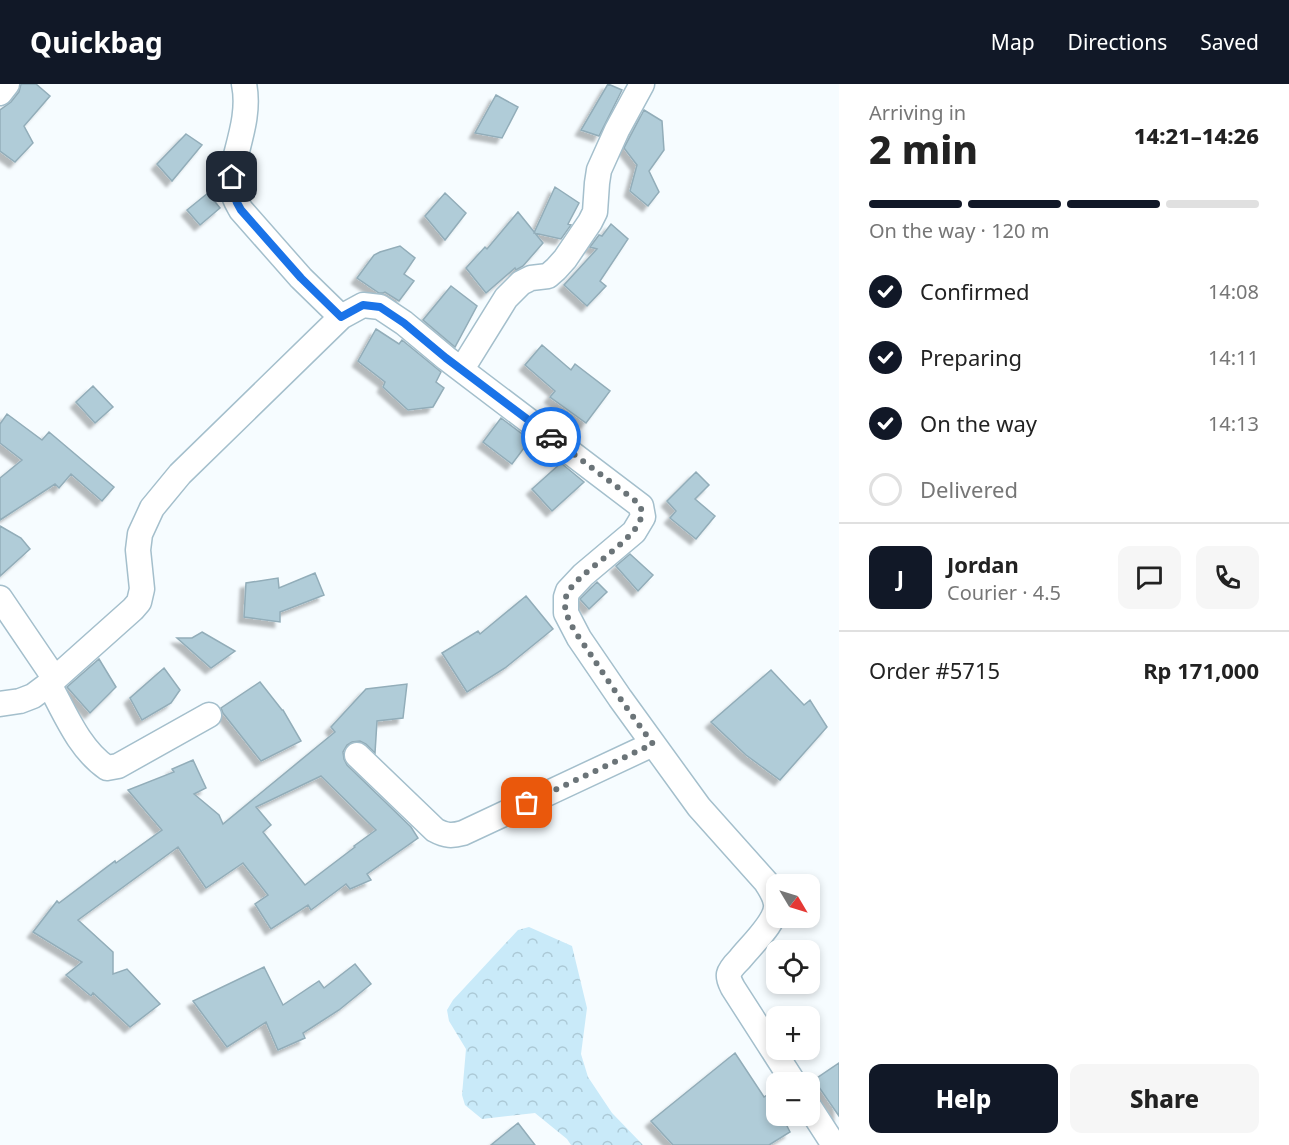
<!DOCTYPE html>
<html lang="en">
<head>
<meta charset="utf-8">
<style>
	:root { --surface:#fff; --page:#f6f6f6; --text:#222; --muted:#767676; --line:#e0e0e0; --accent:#111827 }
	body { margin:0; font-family:"Noto Sans",sans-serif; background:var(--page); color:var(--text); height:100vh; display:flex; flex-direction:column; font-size:22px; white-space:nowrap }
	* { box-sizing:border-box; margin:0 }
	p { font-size:20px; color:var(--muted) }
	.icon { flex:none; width:33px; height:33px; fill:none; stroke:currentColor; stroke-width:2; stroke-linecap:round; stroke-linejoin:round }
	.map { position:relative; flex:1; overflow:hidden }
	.details { display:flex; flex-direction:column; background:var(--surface); width:450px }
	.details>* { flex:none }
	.needle { width:39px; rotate:128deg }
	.fabs { position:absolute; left:766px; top:790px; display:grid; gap:12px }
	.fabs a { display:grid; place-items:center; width:54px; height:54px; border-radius:12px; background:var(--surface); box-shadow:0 3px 9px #0003; font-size:30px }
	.pin { position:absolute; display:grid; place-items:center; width:51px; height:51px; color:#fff; margin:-26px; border-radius:12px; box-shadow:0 3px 9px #0006 }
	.courier { position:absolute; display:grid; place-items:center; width:60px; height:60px; margin:-30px; border:4px solid #1a73e8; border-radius:50%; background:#fff; color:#222; box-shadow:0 2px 8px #0007 }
	.head em { font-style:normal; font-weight:800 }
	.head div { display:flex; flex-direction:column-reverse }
	.head { display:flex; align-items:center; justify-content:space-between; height:102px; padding:0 30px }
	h1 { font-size:39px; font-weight:800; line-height:45px }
	.bar { display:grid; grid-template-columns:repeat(4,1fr); gap:9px 6px; align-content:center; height:72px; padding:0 30px }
	.bar i { height:8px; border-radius:4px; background:var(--line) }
	.bar .selected { background:var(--accent) }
	.bar p { grid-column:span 4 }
	.line { display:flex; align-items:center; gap:15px; padding:0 30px; border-top:2px solid var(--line) }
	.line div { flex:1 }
	.round { display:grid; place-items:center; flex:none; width:63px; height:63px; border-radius:12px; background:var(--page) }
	ol { padding:0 30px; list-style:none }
	li { display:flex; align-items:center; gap:18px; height:66px }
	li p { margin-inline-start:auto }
	li .icon { padding:6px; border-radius:50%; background:var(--accent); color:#fff; stroke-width:4 }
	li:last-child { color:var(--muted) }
	li i { width:33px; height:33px; border:3px solid var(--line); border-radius:50% }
	.cta { display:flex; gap:12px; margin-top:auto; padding:12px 30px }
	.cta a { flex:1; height:69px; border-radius:12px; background:var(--accent); color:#fff; font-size:24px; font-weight:800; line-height:69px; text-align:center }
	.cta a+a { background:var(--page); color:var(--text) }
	header { display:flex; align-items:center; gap:36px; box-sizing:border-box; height:84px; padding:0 30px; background:var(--accent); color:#fff }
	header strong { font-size:28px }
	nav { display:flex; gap:33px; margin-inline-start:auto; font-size:21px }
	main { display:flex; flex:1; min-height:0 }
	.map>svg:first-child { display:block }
	.forest { fill:url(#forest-crowns) }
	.building { fill:#b0ccd8; stroke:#92adb9; stroke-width:1.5; fill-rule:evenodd; filter:url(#shadow) }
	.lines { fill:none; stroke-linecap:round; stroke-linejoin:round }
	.minor-casing { stroke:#a4bfcc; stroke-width:27 }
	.minor { stroke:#fff; stroke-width:24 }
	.done { stroke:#6b7478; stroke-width:6; stroke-dasharray:0 10.8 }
	.route { stroke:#1a73e8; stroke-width:8 }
</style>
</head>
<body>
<header>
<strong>Quickbag</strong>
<nav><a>Map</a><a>Directions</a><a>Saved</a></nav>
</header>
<main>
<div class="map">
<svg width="839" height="1061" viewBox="0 0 839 1061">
	<defs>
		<pattern id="forest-crowns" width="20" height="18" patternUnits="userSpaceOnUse" patternTransform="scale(1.5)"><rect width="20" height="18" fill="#c9eaf9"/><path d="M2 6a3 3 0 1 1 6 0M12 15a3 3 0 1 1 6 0" fill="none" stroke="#acc9d6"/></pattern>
		<filter id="shadow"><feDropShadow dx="-5.5" dy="5.5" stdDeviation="1.5" flood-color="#0004"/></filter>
	</defs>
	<rect width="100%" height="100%" fill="#f6fcff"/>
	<path class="forest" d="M529,843L572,862L587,924L581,970L588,993L612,1029L643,1061H571L567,1055L535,1029L482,1035L465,1021L462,1011L466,965L449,937L447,926L453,916L518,846Z"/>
	<path class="building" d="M21,0H36L50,12L24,42L33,59L15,78L0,67V26L11,18L19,8Z
		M608,0L622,6L599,52L581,46Z
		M496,11L518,23L502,54L475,49Z
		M644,26L662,37L664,66L649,87L659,108L648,122L630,107L637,81L624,64Z
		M186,50L202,61L172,97L157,80Z
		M555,103L579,119L568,140L571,141L561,155L534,149Z
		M208,109L220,124L200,141L187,126Z
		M445,109L466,129L445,156L425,132Z
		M518,128L543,159L523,182L516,186L515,184L486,209L466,184L485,163L487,165Z
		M611,140L628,155L600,197L606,202L587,222L564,201L597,165L590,163L599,151L602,152Z
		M400,162L415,174L404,190L414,197L399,217L385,208L383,209H379L357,194L374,171L380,168Z
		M451,202L477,222L455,263L423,236Z
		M376,245L399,260L402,256L441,288L436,298L444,304L433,323L408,326L383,303L385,298L358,277Z
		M542,261L571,286L575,280L610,307L586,339L550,313L555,307L525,281Z
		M93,302L113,323L95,339L76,318Z
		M7,330L42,356L49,348L114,403L102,417L71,390L59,404L55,400L0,436V394L22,376L0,359V340Z
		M501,334L530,356L512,380L483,358Z
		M561,379L584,398L552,427L532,405Z
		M696,388L709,401L695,415L715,432L696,455L670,434L676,427L667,417Z
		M0,442L21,454L30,465L0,492Z
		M630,470L653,491L638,507L616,482Z
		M315,489L324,511L280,528V538L244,533L246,499L278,494L279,504Z
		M597,498L607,508L589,525L580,515Z
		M526,512L553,545L505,584L467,608L442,569L478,547L480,550Z
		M202,548L235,567L211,584L177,554H192Z
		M99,575L116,603L90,629L67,603Z
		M164,584L180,606L171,619L142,636L130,614Z
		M771,586L804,621L810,616L827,643L780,696L746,671L711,638Z
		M260,598L282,626H283L301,657L261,677L223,629L221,624Z
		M407,600L403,634L377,637L375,669L366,660L360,657L352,658L347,661L343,668L344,675L347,681L411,743L418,754L367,790L371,796L350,805L346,800L311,826L308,821L271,845L255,820L268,811L243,779L206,804L178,763L78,836L113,868V890L127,885L160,920L130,943L93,909L91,912L66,891L82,878L33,848L57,817L59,819L115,777L116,779L162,746L128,706L174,688L172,685L193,676L206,704L194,710L219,731L223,740L335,648L331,643L366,605ZM321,692L376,746L354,762L355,763L305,801L263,748L271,741L256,723Z
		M355,880L371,900L339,926L303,949L305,954L278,966L266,938L227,963L193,917L264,883L283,921L319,897L324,904Z
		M735,969L764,1013L770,1009L777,1023V1032H782L790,1048L769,1061H673L651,1037Z
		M839,979V1032L814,996Z
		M518,1039L535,1061H491Z"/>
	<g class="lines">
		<defs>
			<path id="minor" d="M244,0C249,24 242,48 236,71C234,82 231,93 232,104C233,113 237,119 241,126L301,194L341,233
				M0,9L7,0
				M462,285L506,214L521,199L531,194L548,192L556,185L565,175L590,138L595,128L597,99L599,86L617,46L642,0
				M0,514L55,595
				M49,600C65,629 79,665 107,684L118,682L209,631
				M0,620L20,617L33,612L49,600L133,525L139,518L142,505L138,466L140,450L152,424L180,390L341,233L363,221L380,223L404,239L446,274L641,422L643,433L634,448L583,491L568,507L566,513V529L579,554L620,614L699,723L766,798C770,805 775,811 776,820C778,837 750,862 740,875C736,879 730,885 729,890C728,895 731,900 733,904L794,999
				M357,671L435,746C446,752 452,752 463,749L653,660
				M810,1024L834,1061"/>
		</defs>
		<use href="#minor" class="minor-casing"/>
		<use href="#minor" class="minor"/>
	</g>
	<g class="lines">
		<path class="done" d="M527,719L653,660C632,632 612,603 593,574C584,560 572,546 567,531C565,525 564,518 566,513C572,487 663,446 637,418L551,353"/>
		<path class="route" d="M232,93C232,106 234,115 241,126L301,194L341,233L363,221L380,223L404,239L446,274L551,353"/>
	</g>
</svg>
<div class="fabs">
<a><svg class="needle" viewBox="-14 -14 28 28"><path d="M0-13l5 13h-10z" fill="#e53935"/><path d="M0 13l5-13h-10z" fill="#767676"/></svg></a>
<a><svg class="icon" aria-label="locate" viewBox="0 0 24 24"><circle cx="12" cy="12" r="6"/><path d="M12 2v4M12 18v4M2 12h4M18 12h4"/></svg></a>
<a>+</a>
<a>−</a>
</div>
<div class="pin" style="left:527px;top:719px;background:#ea580c"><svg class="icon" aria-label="bag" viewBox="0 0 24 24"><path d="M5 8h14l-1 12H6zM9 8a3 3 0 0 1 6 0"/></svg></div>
<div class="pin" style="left:232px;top:93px;background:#1f2937"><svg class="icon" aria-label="home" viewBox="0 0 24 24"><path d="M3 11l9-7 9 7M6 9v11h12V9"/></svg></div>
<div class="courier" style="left:551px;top:353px"><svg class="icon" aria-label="car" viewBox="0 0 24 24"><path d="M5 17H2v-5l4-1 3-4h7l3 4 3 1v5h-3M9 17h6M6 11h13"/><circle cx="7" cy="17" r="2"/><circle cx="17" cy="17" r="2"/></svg></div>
</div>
<section class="details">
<div class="head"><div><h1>2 min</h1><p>Arriving in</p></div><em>14:21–14:26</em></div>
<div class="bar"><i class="selected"></i><i class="selected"></i><i class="selected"></i><i></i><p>On the way · 120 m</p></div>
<ol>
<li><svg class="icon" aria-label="check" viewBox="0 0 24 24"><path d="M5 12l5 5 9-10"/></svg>Confirmed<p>14:08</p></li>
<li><svg class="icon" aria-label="check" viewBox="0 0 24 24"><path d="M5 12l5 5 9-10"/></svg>Preparing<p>14:11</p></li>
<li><svg class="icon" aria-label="check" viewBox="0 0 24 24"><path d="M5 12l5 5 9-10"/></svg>On the way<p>14:13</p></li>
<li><i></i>Delivered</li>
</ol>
<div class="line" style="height:108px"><b class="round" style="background:var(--accent);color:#fff">J</b><div><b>Jordan</b><p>Courier · 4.5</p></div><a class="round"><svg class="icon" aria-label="chat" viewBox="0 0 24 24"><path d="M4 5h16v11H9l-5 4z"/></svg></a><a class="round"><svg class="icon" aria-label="phone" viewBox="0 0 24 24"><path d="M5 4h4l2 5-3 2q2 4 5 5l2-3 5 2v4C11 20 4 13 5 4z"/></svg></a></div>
<div class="line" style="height:78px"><div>Order #5715</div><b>Rp 171,000</b></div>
<div class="cta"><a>Help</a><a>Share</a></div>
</section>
</main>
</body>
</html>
